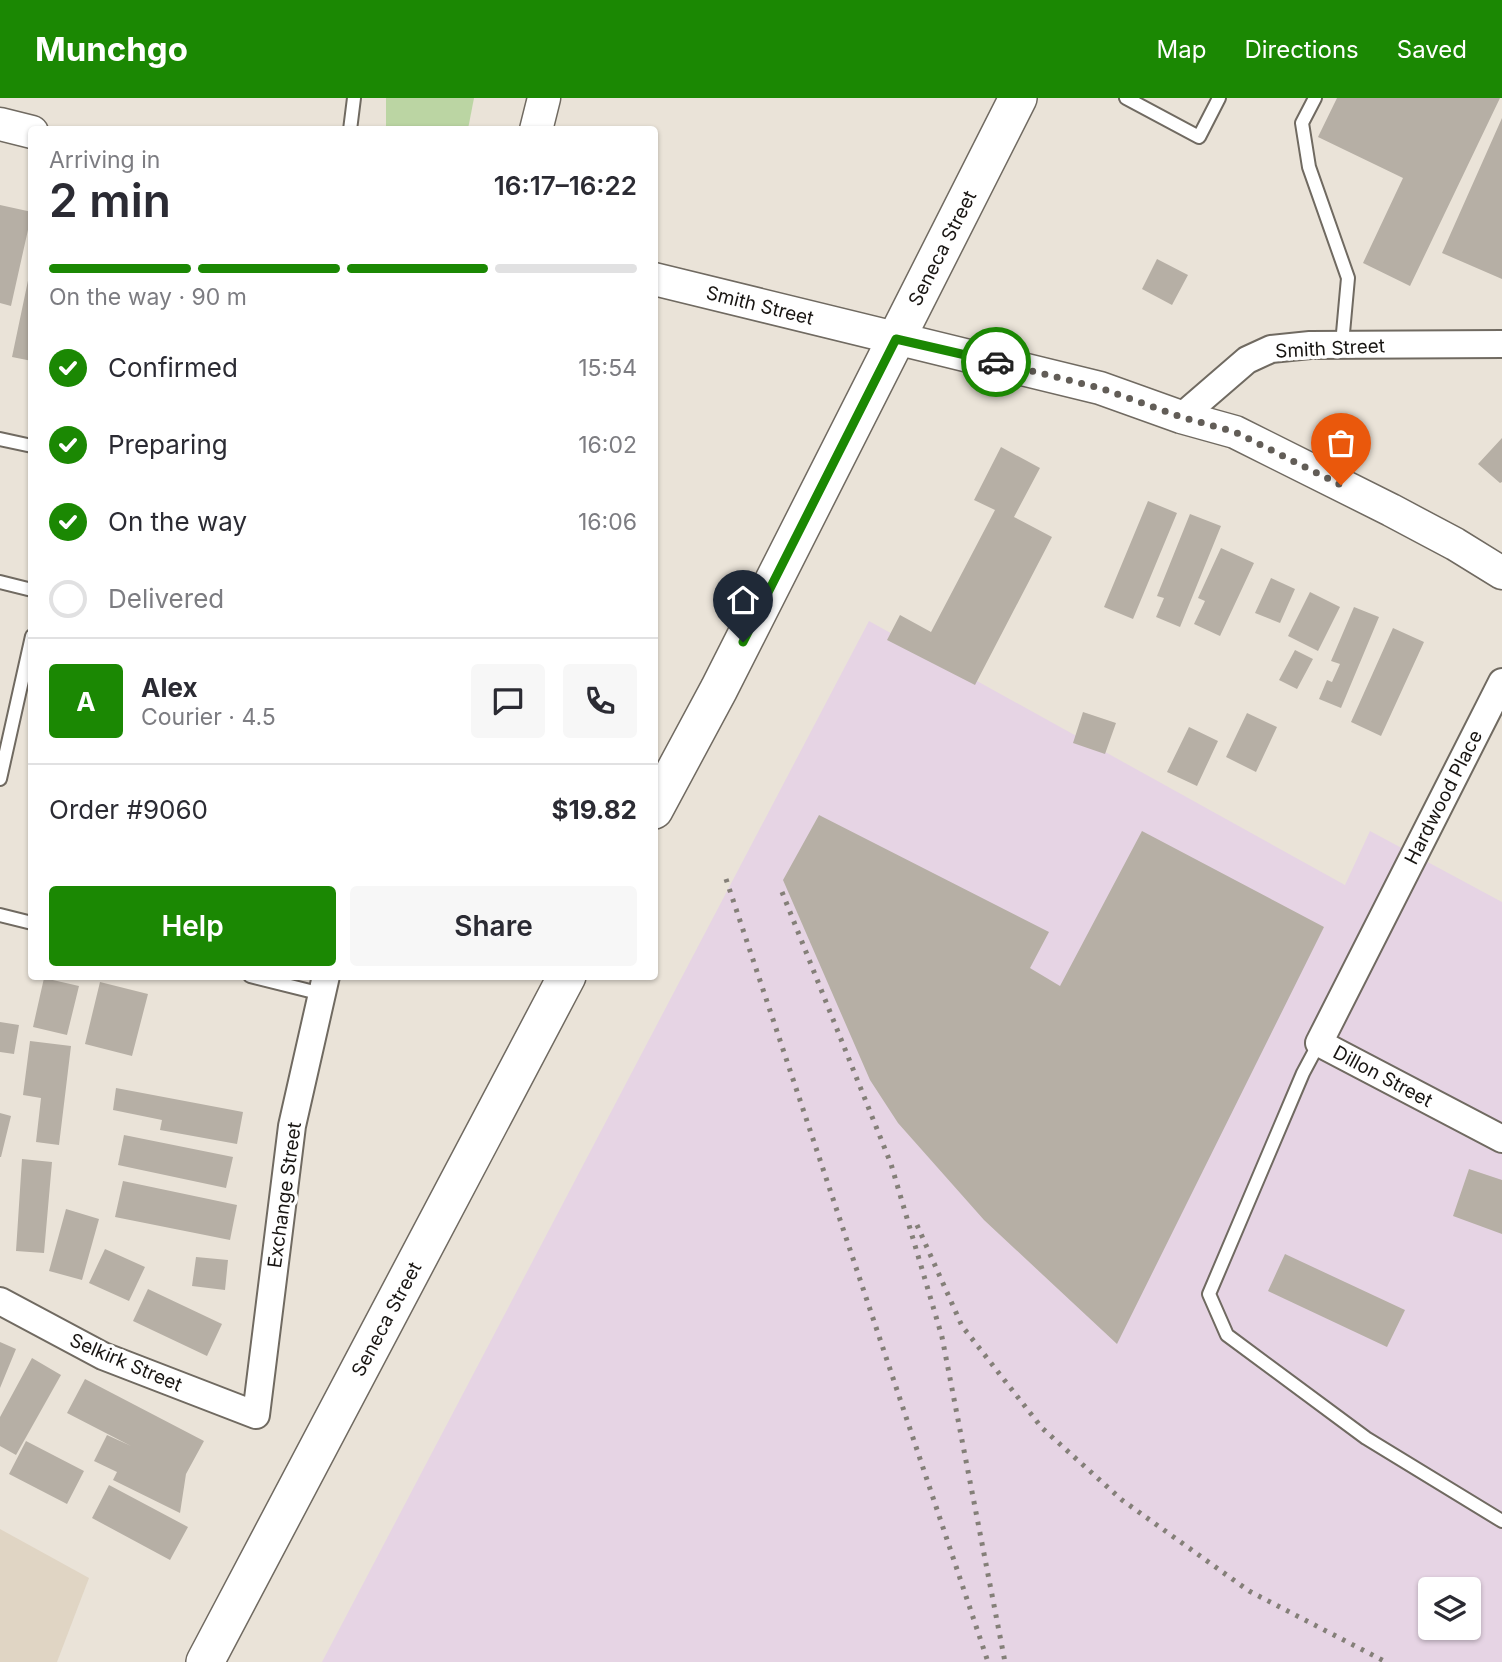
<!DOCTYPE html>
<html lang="en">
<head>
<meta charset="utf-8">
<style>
	:root { --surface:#fff; --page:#f7f7f7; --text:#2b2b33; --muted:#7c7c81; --line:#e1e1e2; --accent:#1b8803 }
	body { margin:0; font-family:Inter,sans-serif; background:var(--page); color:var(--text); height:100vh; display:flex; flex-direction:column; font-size:26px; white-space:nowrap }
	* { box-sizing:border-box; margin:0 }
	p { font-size:23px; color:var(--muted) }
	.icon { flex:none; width:38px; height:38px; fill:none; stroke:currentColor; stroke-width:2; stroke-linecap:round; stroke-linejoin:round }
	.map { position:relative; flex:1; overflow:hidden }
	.panel { position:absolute; left:28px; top:28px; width:630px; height:854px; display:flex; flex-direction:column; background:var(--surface); border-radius:7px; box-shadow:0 2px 5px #0004 }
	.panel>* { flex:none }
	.tools { position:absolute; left:1418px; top:1479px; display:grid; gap:14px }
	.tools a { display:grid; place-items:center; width:63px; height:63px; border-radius:7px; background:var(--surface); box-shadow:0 2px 5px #0004; font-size:35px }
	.pin { position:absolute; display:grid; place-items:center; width:60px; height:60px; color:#fff; margin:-72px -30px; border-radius:50% 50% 50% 0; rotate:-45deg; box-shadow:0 0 7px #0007 }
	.pin .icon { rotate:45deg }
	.courier { position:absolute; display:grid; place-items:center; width:70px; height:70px; margin:-35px; border:5px solid #1b8803; border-radius:50%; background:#fff; color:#222; box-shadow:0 2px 9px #0007 }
	.overview em { font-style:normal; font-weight:600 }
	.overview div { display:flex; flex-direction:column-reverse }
	.overview { display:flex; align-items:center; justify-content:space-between; height:119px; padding:0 21px }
	h1 { font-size:46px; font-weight:600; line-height:52px }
	.bar { display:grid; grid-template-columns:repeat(4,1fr); gap:10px 7px; align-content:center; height:84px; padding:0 21px }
	.bar i { height:9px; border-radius:5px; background:var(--line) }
	.bar .current { background:var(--accent) }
	.bar p { grid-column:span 4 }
	.line { display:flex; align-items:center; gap:18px; padding:0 21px; border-top:2px solid var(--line) }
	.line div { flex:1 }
	.round { display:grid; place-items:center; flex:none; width:74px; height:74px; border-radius:7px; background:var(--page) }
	ol { padding:0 21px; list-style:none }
	li { display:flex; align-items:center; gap:21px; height:77px }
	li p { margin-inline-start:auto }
	li .icon { padding:7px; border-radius:50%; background:var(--accent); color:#fff; stroke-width:4 }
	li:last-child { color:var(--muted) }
	li i { width:38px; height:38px; border:4px solid var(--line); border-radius:50% }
	.cta { display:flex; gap:14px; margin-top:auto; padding:14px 21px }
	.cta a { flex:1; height:80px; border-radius:7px; background:var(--accent); color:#fff; font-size:28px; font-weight:600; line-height:80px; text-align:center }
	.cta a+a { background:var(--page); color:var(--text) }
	header { display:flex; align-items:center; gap:42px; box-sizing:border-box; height:98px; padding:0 35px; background:var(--accent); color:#fff }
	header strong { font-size:33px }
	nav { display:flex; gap:38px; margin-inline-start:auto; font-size:24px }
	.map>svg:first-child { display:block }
	.built { fill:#e0d5c4 }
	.industrial { fill:#e6d4e4; fill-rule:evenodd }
	.green { fill:#bbd5a3 }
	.building { fill:#b6afa5 }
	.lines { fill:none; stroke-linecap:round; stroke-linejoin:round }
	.service-casing { stroke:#706a61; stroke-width:16 }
	.minor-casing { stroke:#706a61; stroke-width:30 }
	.tertiary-casing { stroke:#706a61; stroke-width:35 }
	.secondary-casing { stroke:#706a61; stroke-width:40 }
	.service { stroke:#fff; stroke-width:12 }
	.minor { stroke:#fff; stroke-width:26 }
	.tertiary { stroke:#fff; stroke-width:32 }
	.secondary { stroke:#fff; stroke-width:37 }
	.rail { stroke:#847f78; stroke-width:5; stroke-dasharray:3.5 7; stroke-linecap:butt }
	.done { stroke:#625d57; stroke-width:7; stroke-dasharray:0 12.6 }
	.route { stroke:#1b8803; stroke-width:9 }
	.labels { text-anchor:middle; stroke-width:7; stroke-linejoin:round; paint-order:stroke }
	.street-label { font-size:19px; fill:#181512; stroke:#fff }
</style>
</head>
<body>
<header>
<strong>Munchgo</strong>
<nav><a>Map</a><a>Directions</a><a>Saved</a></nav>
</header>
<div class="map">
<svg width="1502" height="1564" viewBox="0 0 1502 1564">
	<rect width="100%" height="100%" fill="#eae3d8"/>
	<path class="built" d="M0,1431L89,1480L57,1564H0Z"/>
	<path class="industrial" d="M869,523L1345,787L1370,733L1502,804V1564H322ZM1430,1491H1468V1530H1430Z"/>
	<path class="green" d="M386,0H474L468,31L386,32Z"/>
	<path class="building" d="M1337,0H1500L1410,188L1363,165L1403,80L1318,39Z
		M1502,20V181L1442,155Z
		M0,107L32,114L11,208L0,205Z
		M1157,161L1188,177L1172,207L1142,191Z
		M30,173H32V263L12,259Z
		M1502,340V384L1500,385L1478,366Z
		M1001,349L1040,370L1014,419L1052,439L975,587L887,542L900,517L931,534L995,412L974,402Z
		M1148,403L1177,415L1133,521L1104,509Z
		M1190,416L1221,428L1180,529L1156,519L1164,500L1157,498Z
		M1221,450L1254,465L1220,538L1194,526L1205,503L1198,500Z
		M1271,480L1295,491L1280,525L1255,515Z
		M1310,494L1340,509L1318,553L1288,538Z
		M1354,509L1379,519L1341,610L1319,601L1327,582L1332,584L1340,566L1331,563Z
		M1393,530L1424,544L1381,638L1351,624Z
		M1295,552L1313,561L1297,591L1279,582Z
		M1083,614L1116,625L1105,656L1073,645Z
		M1247,615L1277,629L1256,674L1226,659Z
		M1189,629L1218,643L1197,688L1167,674Z
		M819,717L1049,834L1030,870L1060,888L1142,733L1324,829L1117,1246L984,1122L898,1025L870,982L783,782Z
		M44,880L79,888L67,937L33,929Z
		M100,884L148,896L132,958L85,946Z
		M0,924L19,927L14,956L0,954Z
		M30,943L71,948L59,1047L36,1044L41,1000L23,997Z
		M116,990L243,1014L237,1046L160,1032L162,1022L113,1012Z
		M0,1015L11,1018L1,1059H0Z
		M124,1037L233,1059L226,1090L118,1067Z
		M22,1061L52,1064L44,1155L16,1153Z
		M1469,1071L1502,1082V1136L1453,1118Z
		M123,1083L237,1107L230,1142L115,1119Z
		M66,1111L99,1121L82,1182L49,1173Z
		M105,1151L145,1169L129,1203L89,1185Z
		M1285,1156L1405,1212L1387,1249L1268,1193Z
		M196,1159L228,1162L225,1192L192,1188Z
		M148,1191L222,1226L207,1258L133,1223Z
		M0,1244L16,1251L0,1290Z
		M32,1260L61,1277L16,1357L0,1348V1319Z
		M85,1281L204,1343L186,1376L180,1415L113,1382L117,1374L94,1363L107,1337L131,1348L67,1315Z
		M26,1343L84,1373L67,1406L9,1376Z
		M109,1387L188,1429L170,1462L92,1420Z"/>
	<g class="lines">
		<defs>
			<path id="service" d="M1126,0L1199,39L1219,0
				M1315,0L1302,25L1309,69L1348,180L1342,246
				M350,32L354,0
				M0,341L32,348
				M0,484L32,492
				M0,681L32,538
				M0,817L32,825
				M250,878L322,896
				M1319,945L1303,975L1209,1196L1227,1237L1366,1340L1502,1423"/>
			<path id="minor" d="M1181,319L1247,262L1271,251L1310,247L1502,246
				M1502,584L1319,945L1502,1041
				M0,1203L103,1258L256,1317L292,1028L326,878"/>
			<path id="tertiary" d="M0,26L32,34
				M536,32L544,0
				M654,181L1100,290L1181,319L1235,334L1391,412L1455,446L1502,475"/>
			<path id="secondary" d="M654,712L719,591L1018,0
				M205,1564L567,878"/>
		</defs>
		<use href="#service" class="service-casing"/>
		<use href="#minor" class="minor-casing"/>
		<use href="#tertiary" class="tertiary-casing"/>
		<use href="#secondary" class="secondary-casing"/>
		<use href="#service" class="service"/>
		<use href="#minor" class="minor"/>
		<use href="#tertiary" class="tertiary"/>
		<use href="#secondary" class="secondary"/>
		<path class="rail" d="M726,781L988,1564
			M782,794L891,1066L942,1239L1005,1564
			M917,1127L962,1228L1042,1330L1122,1402L1249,1493L1386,1564"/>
	</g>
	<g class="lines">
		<path class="done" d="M996,264L1100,290L1181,319L1235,334L1341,387"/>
		<path class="route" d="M743,544L896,241L996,264"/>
	</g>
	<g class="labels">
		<g class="street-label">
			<text transform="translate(942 150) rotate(-63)" y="7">Seneca Street</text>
			<text transform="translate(760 207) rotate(14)" y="7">Smith Street</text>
			<text transform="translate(1330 250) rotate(-3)" y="7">Smith Street</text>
			<text transform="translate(1443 699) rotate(-63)" y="7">Hardwood Place</text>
			<text transform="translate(1383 978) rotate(28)" y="7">Dillon Street</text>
			<text transform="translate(284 1097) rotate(-82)" y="7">Exchange Street</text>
			<text transform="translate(386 1221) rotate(-62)" y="7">Seneca Street</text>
			<text transform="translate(126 1264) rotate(23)" y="7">Selkirk Street</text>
		</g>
	</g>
</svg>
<div class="tools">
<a><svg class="icon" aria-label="layers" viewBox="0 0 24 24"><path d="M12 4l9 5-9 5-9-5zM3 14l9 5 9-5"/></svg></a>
</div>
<div class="pin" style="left:1341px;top:387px;background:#ea580c"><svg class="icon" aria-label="bag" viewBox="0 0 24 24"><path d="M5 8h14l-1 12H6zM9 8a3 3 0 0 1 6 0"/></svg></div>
<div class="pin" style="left:743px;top:544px;background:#1f2937"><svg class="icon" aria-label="home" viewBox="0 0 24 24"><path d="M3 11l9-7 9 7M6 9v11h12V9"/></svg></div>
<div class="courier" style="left:996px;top:264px"><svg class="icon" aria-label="car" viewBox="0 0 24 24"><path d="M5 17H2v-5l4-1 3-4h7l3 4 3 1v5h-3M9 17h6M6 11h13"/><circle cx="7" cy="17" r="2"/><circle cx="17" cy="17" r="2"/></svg></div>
<section class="panel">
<div class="overview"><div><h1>2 min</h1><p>Arriving in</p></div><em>16:17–16:22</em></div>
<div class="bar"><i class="current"></i><i class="current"></i><i class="current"></i><i></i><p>On the way · 90 m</p></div>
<ol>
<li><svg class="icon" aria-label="check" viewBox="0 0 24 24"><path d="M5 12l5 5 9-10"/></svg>Confirmed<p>15:54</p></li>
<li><svg class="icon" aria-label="check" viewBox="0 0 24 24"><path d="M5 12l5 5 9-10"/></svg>Preparing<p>16:02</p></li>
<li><svg class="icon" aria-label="check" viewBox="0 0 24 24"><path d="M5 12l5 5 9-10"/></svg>On the way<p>16:06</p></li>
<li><i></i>Delivered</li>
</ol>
<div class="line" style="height:126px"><b class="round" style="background:var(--accent);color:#fff">A</b><div><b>Alex</b><p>Courier · 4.5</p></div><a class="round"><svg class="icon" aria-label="chat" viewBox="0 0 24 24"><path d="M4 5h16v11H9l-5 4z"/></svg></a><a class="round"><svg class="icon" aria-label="phone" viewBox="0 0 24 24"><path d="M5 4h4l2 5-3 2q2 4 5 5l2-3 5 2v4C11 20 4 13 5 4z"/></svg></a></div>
<div class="line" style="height:91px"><div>Order #9060</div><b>$19.82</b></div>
<div class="cta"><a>Help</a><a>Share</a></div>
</section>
</div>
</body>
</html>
